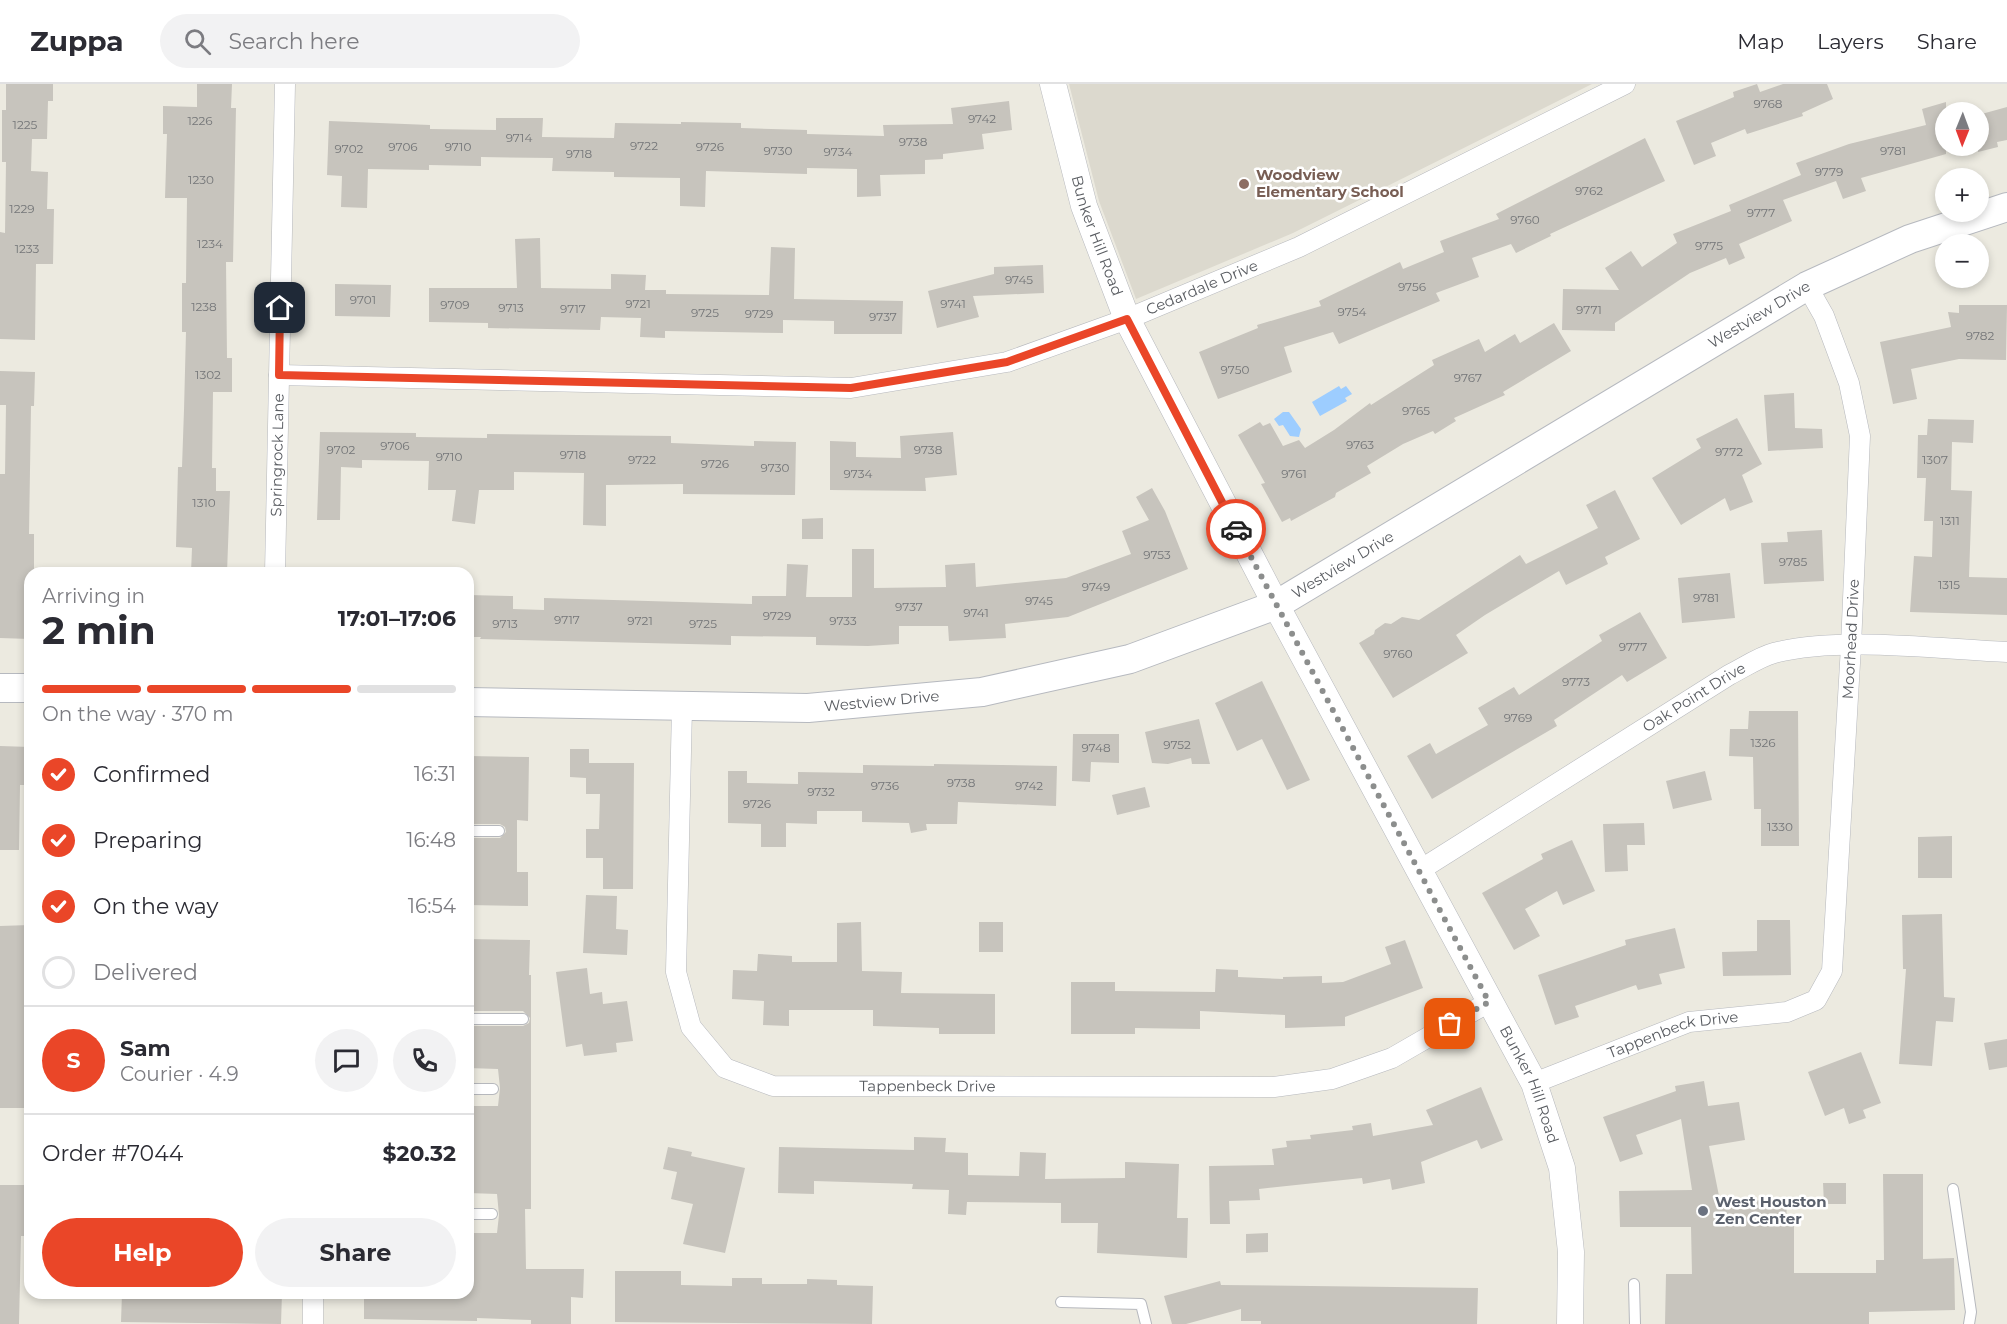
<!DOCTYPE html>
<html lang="en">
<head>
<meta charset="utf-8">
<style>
	:root { --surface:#fff; --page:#f2f2f3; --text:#2b2b33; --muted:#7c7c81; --line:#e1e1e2; --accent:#ea4628 }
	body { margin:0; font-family:Montserrat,sans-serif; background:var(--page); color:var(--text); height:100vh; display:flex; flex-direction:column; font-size:22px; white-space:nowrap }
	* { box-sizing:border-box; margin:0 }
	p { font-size:20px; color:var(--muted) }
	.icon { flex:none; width:33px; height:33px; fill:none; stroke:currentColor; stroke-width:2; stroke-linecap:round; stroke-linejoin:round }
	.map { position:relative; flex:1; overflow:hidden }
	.panel { position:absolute; left:24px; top:483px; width:450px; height:732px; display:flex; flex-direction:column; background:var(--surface); border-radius:18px; box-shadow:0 3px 9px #0003 }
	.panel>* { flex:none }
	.needle { width:39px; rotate:181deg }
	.tools { position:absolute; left:1935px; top:18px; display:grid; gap:12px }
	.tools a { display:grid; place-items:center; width:54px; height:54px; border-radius:50%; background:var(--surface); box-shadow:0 3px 9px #0003; font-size:30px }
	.pin { position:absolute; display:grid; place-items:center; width:51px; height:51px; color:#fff; margin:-26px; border-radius:12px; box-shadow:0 3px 9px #0006 }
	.courier { position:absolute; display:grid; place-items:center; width:60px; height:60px; margin:-30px; border:4px solid #ea4628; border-radius:50%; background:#fff; color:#222; box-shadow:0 2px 8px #0007 }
	.summary em { font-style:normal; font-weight:700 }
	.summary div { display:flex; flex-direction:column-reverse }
	.summary { display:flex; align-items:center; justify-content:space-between; height:102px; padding:0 18px }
	h1 { font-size:39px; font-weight:700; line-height:45px }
	.bar { display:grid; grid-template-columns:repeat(4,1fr); gap:9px 6px; align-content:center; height:72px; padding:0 18px }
	.bar i { height:8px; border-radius:4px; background:var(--line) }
	.bar .on { background:var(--accent) }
	.bar p { grid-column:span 4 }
	.line { display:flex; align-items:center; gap:15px; padding:0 18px; border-top:2px solid var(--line) }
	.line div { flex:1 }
	.round { display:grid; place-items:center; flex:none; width:63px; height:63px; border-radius:32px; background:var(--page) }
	ol { padding:0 18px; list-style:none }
	li { display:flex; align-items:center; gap:18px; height:66px }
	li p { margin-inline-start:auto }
	li .icon { padding:6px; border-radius:50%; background:var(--accent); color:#fff; stroke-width:4 }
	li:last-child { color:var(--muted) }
	li i { width:33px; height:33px; border:3px solid var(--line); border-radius:50% }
	.primary-button { display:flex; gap:12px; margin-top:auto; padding:12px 18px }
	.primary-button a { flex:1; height:69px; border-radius:36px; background:var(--accent); color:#fff; font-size:24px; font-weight:700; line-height:69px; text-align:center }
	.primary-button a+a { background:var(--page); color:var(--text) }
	header { display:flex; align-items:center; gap:36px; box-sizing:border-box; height:84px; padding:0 30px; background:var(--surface); border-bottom:2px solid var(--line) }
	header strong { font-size:28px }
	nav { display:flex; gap:33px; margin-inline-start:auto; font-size:21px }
	.search { width:420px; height:54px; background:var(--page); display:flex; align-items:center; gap:15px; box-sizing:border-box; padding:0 21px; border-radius:33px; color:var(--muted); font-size:22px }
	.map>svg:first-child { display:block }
	.education { fill:#dcd9ce }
	.water { fill:#9dcdff }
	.building { fill:#c7c4bd }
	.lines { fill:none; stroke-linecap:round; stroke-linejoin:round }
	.service-casing { stroke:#b6b8bd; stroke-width:12 }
	.minor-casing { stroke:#b6b8bd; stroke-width:21 }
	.tertiary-casing { stroke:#b6b8bd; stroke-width:27 }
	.secondary-casing { stroke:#b6b9bf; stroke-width:30 }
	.service { stroke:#fff; stroke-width:10 }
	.minor { stroke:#fff; stroke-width:20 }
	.tertiary { stroke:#fff; stroke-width:26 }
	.secondary { stroke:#fff; stroke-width:28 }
	.done { stroke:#8c8e8d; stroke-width:6; stroke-dasharray:0 10.8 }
	.route { stroke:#ea4628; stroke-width:8 }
	.education-dot { fill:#8d6e63; stroke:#fff; stroke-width:2 }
	.worship-dot { fill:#6b7280; stroke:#fff; stroke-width:2 }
	.labels { text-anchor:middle; stroke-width:5; stroke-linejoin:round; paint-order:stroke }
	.number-label { font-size:12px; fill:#747678 }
	.education-label { font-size:15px; font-weight:bold; fill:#785e54; stroke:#fff; text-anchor:start }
	.street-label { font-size:15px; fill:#595c61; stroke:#fff }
	.worship-label { font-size:15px; font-weight:bold; fill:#5b616d; stroke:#fff; text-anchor:start }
</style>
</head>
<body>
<header>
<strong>Zuppa</strong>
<div class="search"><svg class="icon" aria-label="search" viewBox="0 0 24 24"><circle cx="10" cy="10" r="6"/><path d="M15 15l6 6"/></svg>Search here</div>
<nav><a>Map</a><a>Layers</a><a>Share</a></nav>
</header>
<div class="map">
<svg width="2007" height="1240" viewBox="0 0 2007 1240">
	<rect width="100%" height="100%" fill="#eceae0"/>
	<path class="education" d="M1069,0H1592L1293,149L1136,215L1099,117Z"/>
	<path class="water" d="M1339,302L1341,305L1346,302L1352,310L1345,314L1347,317L1320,332L1312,318Z
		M1283,328H1289L1301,345L1299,353L1290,352L1283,341L1279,342L1274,335Z"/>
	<path class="building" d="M6,0H53V17H48L47,55H32L31,87L48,88L47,125H54L53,180H36L35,256L0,255V148L5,149L6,78H2V26H6Z
		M197,0H232L231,24H236L233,178H226L227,274H232V308H213L212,384H216V407H230L227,489H191L192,464L176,463L178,383H182L184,326L186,248H182V199H186L187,114H165L167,50H163V22L197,23Z
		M1757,0L1760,8L1783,0H1827L1833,15L1802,29L1803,32L1747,50L1745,45L1711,59L1716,72L1694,81L1676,37L1734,13L1733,8Z
		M1009,17L1012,46L982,50L984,65L943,70V75L925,76V90L880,91L881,112L857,113V85L807,84V90L706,87L705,123L680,122V94L614,93V88L552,87L553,74L481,73V82L429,81V86L368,85L367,124L341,123L342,92L327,91L329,37L430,41V45L496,46V34H543L542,53L614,54L615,39L681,40V38L741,39V44L807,46V50L884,52L883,41L953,40L951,24Z
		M1946,18V70L1861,94L1866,107L1843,115L1836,97L1783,116L1792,137L1739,160L1745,174L1729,181L1726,174L1690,189L1615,239V247L1562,246L1563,205L1619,206L1605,184L1631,167L1642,183L1677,159L1673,150L1731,127L1729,121L1801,91L1796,79L1849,60L1926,41L1922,25Z
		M2007,23V56L1997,58L1998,63L1978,68V31Z
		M1645,54L1665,97L1550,150L1551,152L1516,169L1511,160L1472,174L1479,193L1436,209L1440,217L1339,260L1333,248L1284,263L1292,288L1218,315L1199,268L1258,244L1257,241L1321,222L1319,217L1400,178L1403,185L1444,168L1440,157L1499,135L1496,130Z
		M540,154L541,204L611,205V190L646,191L645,206H666V210L769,211L771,163L795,164L794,215L903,217L902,250H834V237L783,236V249L665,247V254L640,253L641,234L601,233L600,246L488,244V239L429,238V204H517L515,155Z
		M1043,181L1044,209L973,212L979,233L937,244L928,207L994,190V183Z
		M335,200L391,201L390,233L335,232Z
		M1959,221H2007L2006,276L1959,275L1911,285L1917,315L1893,320L1880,258L1951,243L1948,228L1959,229Z
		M1554,239L1571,267L1503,308L1505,311L1454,334L1456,337L1435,350L1433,347L1403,360L1367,382L1371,389L1336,409L1335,413L1291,437L1290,434L1282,438L1261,400L1265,399L1238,351L1260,338L1263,342L1270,339L1283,362L1299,356L1305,364L1334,346L1370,319L1371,321L1434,281L1432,276L1479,255L1485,268L1515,250L1520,259Z
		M0,287L35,288L34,322H31L29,450H34V489H30V555L0,554V390H5L6,321H0Z
		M1794,309L1795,344L1822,345L1823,364L1768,367L1764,311Z
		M1737,334L1762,380L1742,391L1753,418L1730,427L1725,414L1681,441L1652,394L1701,364L1696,355Z
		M1928,335L1974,336L1973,359L1952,358L1951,406L1972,407L1969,493L2007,494V531L1910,528L1914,472L1932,473L1933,437H1924L1926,394H1917L1918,351H1927Z
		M320,348L416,349V353L487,354V350L671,352V359L754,362V357L796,358L795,411L683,410V400L606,401V442L583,441L584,389L514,388V406H479L475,440L452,437L456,406H428L429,377L362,376V384L341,383L340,436H317Z
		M953,348L957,391L925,394L926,407L830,406V357L856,358V373L901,374L900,352Z
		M1152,404L1165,427L1188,485L1068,533L1005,540L1006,554L949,557L948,542H899V560L868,562L816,561V553L731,552V561L480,555L481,553H468V511L513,512V525L544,526V514L752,520V512H786L787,480L808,481L806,513H852V465H874V504L946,503L945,481L975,479L976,503L1066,494L1131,470L1122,447L1149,436L1136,413Z
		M1615,406L1640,455L1605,473L1608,480L1566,501L1559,487L1485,531L1456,551L1468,569L1393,614L1359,559L1374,550L1375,546L1385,539L1391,540L1402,533L1419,536L1520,471L1526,480L1598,444L1586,421Z
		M823,434V455H802V435Z
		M1822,446L1824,497L1764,500L1761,459L1788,458L1787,448Z
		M1730,489L1735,534L1682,539L1678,494Z
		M1640,528L1667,574L1627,598L1622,591L1554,636L1557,642L1432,715L1407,672L1430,659L1436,670L1488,641L1478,624L1514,603L1519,611L1602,557L1599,551Z
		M1262,597L1310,696L1287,706L1262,655L1237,667L1215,619Z
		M1749,627H1798L1799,762H1761V725H1754L1753,673L1729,672L1730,645H1748Z
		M1199,635L1210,680H1192L1191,674L1168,680L1152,679L1145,648Z
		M1073,650H1119V679L1091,678L1090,698L1072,697Z
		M0,662L30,663V701H20L19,766H0Z
		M570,665H589V679H634L633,805H603V774H586V745H599L600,710H586V694L570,693Z
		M468,672L529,673L528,737L517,736V788H528V822L468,821V754H500L506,748L505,743L500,740H468Z
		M934,680L1057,682L1056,722L958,718L957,740H926L927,746L911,749L909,739L862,738V727H817V740L786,739V763H761V740L728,739V687H747V699L798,700V688L863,689V681L934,682Z
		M1705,687L1712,716L1673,725L1666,697Z
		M1145,703L1150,723L1117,731L1112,711Z
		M1644,739L1645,761H1627L1628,787L1605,788L1603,740Z
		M1952,752V794H1918V753Z
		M1572,756L1595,807L1563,821L1557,807L1525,825L1540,852L1514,866L1482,809L1543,775L1541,770Z
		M586,811L617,812L616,845L628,846L627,871L583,869Z
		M1942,830L1944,913L1955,914L1953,938L1936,937L1932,982L1899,980L1906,885H1903L1902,831Z
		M1757,836H1790L1791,891L1723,892L1722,868L1757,867Z
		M861,838L862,887L902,888L901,909L995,910V950H939V944L873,942V926H789V942L763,941L764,917L732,915L733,886L757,887L758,870L792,872V878H837V839Z
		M979,838H1003V868H979Z
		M30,841V959H24V1002H30V1024H0V842Z
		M1675,844L1685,884L1659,890L1662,900L1638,906L1636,901L1575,922L1579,933L1555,941L1538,891L1626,861L1625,856Z
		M468,855L530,856L529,891H531V1125H525L526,1185H584L583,1214L571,1213V1240H531V1236L477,1234V1237L364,1235V1209H468V1149H497L499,1131L497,1110L468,1109V1022H498L500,1004L498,985L468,984V942H523L529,939L530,934L523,927H468Z
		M1405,856L1423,904L1345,933V942L1285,944V931L1200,927V945L1135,944V950H1071V898H1115V907L1215,908L1216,885L1238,886V893L1283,895V893L1322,892V899L1343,898L1391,880L1385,863Z
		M587,884L590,910L602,908L603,920L627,917L633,957L616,959L617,968L584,972L582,960L566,963L556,888Z
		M2007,955V983L1989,986L1984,959Z
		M1861,968L1881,1019L1863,1026L1866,1034L1849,1040L1844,1024L1825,1032L1808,988Z
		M1704,997L1708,1022L1739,1018L1745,1056L1709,1062L1720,1117L1786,1116L1787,1136H1794V1189H1876V1176H1884L1883,1090H1923V1175L1954,1174L1955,1226L1869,1228V1240H1665L1666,1190H1692L1691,1143H1620L1619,1107L1692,1106L1681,1035L1636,1051L1643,1070L1620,1078L1603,1033L1676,1007L1675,1002Z
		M1481,1003L1503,1056L1481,1065L1477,1056L1421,1078L1425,1099L1392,1106L1390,1095L1363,1100L1362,1094L1259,1105L1260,1116L1229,1117L1230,1140H1210L1209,1082L1274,1081L1272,1065L1287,1063L1286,1057L1311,1055L1310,1051L1353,1046L1352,1042L1371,1039L1373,1052L1433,1041L1426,1026Z
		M914,1053L946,1054L945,1068L968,1069V1091L1019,1092L1020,1068L1046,1069L1045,1095L1125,1094V1078L1179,1080L1177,1134H1188L1187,1174L1097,1169L1098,1139H1061V1119L967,1118L966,1131L948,1130L949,1106L912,1105L913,1100L814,1097V1110L778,1109L779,1063L914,1066Z
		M668,1063L692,1068L691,1072L745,1084L725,1169L683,1160L693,1120L671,1115L677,1088L663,1085Z
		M1823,1099H1846V1120H1824Z
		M0,1101H30V1152H21L19,1240H0Z
		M1268,1149V1168L1246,1169V1150Z
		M615,1187H681V1201L732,1202V1194H762V1200H807V1195L837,1196V1201L873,1202L872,1240L615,1238Z
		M1220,1197L1221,1201L1478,1204L1477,1240H1261V1237H1241V1225L1186,1240H1172L1164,1212Z
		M122,1209H282L281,1240L121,1238Z"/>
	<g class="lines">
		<defs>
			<path id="service" d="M468,747H499
				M468,935H523
				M468,1005H493
				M1953,1105L1971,1228L1969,1240
				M468,1130H492
				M1634,1200L1635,1240
				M1061,1218L1141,1220L1146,1240"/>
			<g id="minor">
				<path id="s1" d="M279,291L851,304L1007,278L1127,235L1299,163L1625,0"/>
				<path id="s2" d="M275,489L285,0"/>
				<path id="s3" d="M682,624L676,888L691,943L725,984L773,1002L1274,1003L1332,995L1392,974L1489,918"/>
				<path id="s4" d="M1420,786L1729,591C1743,584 1759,573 1774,569C1839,552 1939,565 2007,568"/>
				<path id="s5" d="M1534,999L1689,938L1787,928L1816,916L1832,887L1851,562L1860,352L1849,299L1824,232L1807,202"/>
				<path d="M313,1240V1209"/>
			</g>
			<g id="tertiary">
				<path id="s6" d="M1053,0L1084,122L1127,235L1276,521L1534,999L1562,1084L1571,1168L1570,1240"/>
			</g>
			<g id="secondary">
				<path d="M0,604H30"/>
				<path id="s7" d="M468,618L808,624L982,608L1130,575L1276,521L1807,202L1910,155L2007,123"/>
			</g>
		</defs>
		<use href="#service" class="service-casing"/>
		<use href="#minor" class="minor-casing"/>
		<use href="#tertiary" class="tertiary-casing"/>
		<use href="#secondary" class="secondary-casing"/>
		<use href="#service" class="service"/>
		<use href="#minor" class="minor"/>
		<use href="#tertiary" class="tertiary"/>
		<use href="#secondary" class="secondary"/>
	</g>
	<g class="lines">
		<path class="done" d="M1236,445L1489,918L1450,940"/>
		<path class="route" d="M280,224L279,291L851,304L1007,278L1127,235L1236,445"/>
	</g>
	<circle class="education-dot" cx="1244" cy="100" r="6"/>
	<circle class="worship-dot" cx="1703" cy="1127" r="6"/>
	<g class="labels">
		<g class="number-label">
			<text x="1768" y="24">9768</text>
			<text x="982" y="39">9742</text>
			<text x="200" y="41">1226</text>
			<text x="25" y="45">1225</text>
			<text x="519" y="58">9714</text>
			<text x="913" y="62">9738</text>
			<text x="644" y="66">9722</text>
			<text x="403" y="67">9706</text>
			<text x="458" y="67">9710</text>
			<text x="710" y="67">9726</text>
			<text x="349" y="69">9702</text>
			<text x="778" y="71">9730</text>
			<text x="1893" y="71">9781</text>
			<text x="838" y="72">9734</text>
			<text x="579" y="74">9718</text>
			<text x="1829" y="92">9779</text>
			<text x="201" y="100">1230</text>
			<text x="1589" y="111">9762</text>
			<text x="22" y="129">1229</text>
			<text x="1761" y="133">9777</text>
			<text x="1525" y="140">9760</text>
			<text x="210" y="164">1234</text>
			<text x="1709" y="166">9775</text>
			<text x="27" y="169">1233</text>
			<text x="1019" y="200">9745</text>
			<text x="1412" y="207">9756</text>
			<text x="363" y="220">9701</text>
			<text x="638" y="224">9721</text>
			<text x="953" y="224">9741</text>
			<text x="455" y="225">9709</text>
			<text x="204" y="227">1238</text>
			<text x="511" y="228">9713</text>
			<text x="573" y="229">9717</text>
			<text x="1589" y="230">9771</text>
			<text x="1352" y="232">9754</text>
			<text x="705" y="233">9725</text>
			<text x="759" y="234">9729</text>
			<text x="883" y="237">9737</text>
			<text x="1980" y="256">9782</text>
			<text x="1235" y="290">9750</text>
			<text x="208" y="295">1302</text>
			<text x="1468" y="298">9767</text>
			<text x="1416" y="331">9765</text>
			<text x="1360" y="365">9763</text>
			<text x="395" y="366">9706</text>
			<text x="341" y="370">9702</text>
			<text x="928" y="370">9738</text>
			<text x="1729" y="372">9772</text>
			<text x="573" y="375">9718</text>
			<text x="449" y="377">9710</text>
			<text x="642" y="380">9722</text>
			<text x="1935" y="380">1307</text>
			<text x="715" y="384">9726</text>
			<text x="775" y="388">9730</text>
			<text x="858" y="394">9734</text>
			<text x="1294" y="394">9761</text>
			<text x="204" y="423">1310</text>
			<text x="1950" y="441">1311</text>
			<text x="1157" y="475">9753</text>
			<text x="1793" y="482">9785</text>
			<text x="1949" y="505">1315</text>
			<text x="1096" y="507">9749</text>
			<text x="1706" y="518">9781</text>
			<text x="1039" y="521">9745</text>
			<text x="909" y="527">9737</text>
			<text x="976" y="533">9741</text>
			<text x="777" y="536">9729</text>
			<text x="567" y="540">9717</text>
			<text x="640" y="541">9721</text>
			<text x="843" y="541">9733</text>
			<text x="505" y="544">9713</text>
			<text x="703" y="544">9725</text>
			<text x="1633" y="567">9777</text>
			<text x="1398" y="574">9760</text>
			<text x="1576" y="602">9773</text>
			<text x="1518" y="638">9769</text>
			<text x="1763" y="663">1326</text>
			<text x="1177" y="665">9752</text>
			<text x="1096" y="668">9748</text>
			<text x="961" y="703">9738</text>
			<text x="885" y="706">9736</text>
			<text x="1029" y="706">9742</text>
			<text x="821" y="712">9732</text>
			<text x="757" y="724">9726</text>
			<text x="1780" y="747">1330</text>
		</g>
		<g class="education-label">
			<text x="1256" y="96">Woodview<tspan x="1256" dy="17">Elementary School</tspan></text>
		</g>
		<g class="street-label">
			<text dy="5" stroke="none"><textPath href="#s6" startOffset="158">Bunker Hill Road</textPath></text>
			<text dy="5" stroke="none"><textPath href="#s1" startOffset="939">Cedardale Drive</textPath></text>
			<text dy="5" stroke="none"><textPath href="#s7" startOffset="1386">Westview Drive</textPath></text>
			<text dy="5" stroke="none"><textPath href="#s2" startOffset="118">Springrock Lane</textPath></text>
			<text dy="5" stroke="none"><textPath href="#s7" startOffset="900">Westview Drive</textPath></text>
			<text dy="5" stroke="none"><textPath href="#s5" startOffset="662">Moorhead Drive</textPath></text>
			<text dy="5" stroke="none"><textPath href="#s4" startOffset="324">Oak Point Drive</textPath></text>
			<text dy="5" stroke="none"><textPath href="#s7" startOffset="414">Westview Drive</textPath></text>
			<text dy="5" stroke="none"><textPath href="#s5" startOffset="148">Tappenbeck Drive</textPath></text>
			<text dy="5" stroke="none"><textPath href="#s6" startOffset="1112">Bunker Hill Road</textPath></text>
			<text dy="5" stroke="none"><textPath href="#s3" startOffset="580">Tappenbeck Drive</textPath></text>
		</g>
		<g class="worship-label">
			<text x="1715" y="1123">West Houston<tspan x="1715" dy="17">Zen Center</tspan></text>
		</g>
	</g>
</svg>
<div class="tools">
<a><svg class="needle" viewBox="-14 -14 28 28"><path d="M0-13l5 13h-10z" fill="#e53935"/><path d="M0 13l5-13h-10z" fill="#7c7c81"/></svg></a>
<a>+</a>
<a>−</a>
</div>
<div class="pin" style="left:1450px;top:940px;background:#ea580c"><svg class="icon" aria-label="bag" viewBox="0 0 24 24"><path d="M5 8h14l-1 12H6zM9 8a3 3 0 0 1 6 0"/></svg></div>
<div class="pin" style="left:280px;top:224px;background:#1f2937"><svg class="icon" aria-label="home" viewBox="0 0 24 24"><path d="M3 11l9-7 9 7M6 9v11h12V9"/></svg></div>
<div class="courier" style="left:1236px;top:445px"><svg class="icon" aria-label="car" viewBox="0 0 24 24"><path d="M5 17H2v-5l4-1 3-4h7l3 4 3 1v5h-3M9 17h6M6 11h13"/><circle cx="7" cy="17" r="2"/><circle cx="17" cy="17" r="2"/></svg></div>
<section class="panel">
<div class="summary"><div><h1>2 min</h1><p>Arriving in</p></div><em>17:01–17:06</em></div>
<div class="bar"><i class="on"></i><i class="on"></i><i class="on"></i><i></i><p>On the way · 370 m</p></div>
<ol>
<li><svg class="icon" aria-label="check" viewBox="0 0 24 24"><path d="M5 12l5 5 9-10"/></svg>Confirmed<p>16:31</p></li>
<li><svg class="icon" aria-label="check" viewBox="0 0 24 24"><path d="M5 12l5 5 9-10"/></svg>Preparing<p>16:48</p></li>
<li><svg class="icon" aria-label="check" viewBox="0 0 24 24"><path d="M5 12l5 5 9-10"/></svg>On the way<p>16:54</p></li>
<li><i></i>Delivered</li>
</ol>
<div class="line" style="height:108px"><b class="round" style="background:var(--accent);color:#fff">S</b><div><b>Sam</b><p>Courier · 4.9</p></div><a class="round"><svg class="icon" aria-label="chat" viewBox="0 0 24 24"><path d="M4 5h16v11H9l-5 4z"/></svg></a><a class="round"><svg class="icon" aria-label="phone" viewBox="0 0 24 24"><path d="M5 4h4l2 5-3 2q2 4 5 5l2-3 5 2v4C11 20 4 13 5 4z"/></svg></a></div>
<div class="line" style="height:78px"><div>Order #7044</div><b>$20.32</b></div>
<div class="primary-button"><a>Help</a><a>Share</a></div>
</section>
</div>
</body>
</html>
